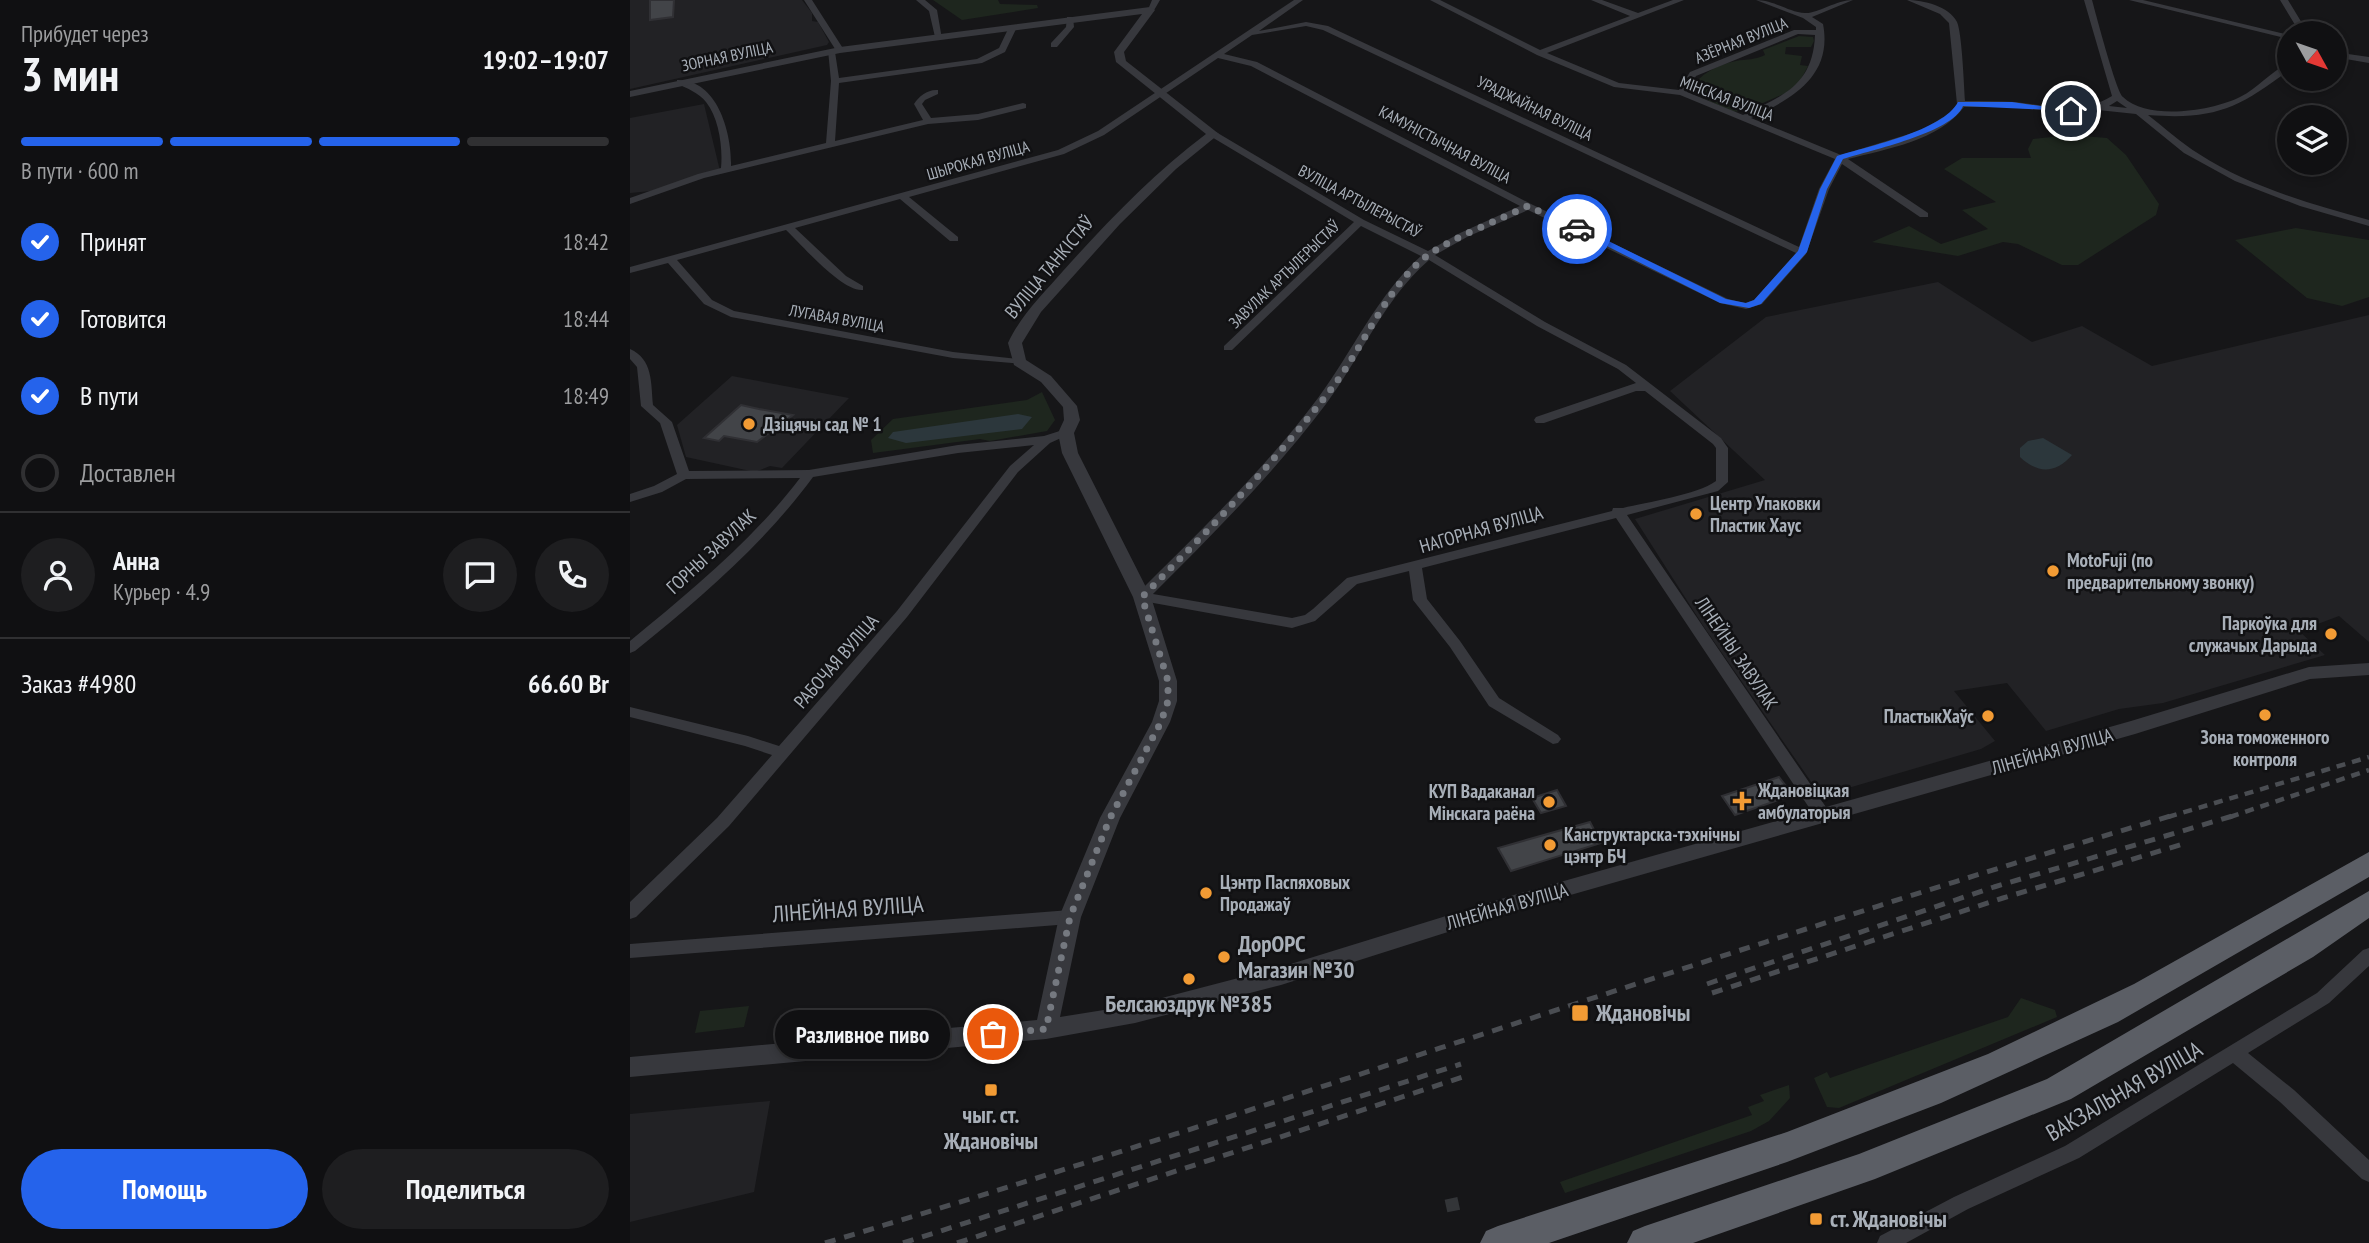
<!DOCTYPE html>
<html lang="ru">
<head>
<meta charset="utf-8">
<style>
	:root { --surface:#101012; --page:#1e1e20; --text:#f1f3f6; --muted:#9c9d9f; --line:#303032; --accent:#2563eb }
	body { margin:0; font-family:"PT Sans Narrow",sans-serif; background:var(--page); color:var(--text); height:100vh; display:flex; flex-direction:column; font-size:26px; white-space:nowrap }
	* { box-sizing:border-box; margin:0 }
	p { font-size:23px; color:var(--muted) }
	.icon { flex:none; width:38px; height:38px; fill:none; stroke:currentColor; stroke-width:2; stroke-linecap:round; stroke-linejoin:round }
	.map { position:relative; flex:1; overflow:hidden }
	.details { display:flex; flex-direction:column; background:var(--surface); width:630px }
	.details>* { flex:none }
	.needle { width:46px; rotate:130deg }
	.fabs { position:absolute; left:1647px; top:21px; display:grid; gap:14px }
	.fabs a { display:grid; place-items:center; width:70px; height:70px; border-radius:50%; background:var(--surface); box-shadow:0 4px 10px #0003,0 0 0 2px var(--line); font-size:35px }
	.pin { position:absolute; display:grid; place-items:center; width:60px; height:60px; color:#fff; margin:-30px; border:4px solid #fff; border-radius:50%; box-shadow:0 2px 7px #0007 }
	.courier { position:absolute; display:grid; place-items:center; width:70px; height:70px; margin:-35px; border:5px solid #2563eb; border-radius:50%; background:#fff; color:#222; box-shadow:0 2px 9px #0007 }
	.bubble { position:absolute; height:49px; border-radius:24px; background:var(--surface); box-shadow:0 4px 10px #0003,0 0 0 2px var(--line); font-size:23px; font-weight:700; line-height:49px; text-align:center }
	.overview em { font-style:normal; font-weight:700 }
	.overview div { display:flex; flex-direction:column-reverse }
	.overview { display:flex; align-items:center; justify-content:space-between; height:119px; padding:0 21px }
	h1 { font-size:46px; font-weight:700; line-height:52px }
	.bar { display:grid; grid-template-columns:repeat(4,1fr); gap:10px 7px; align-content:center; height:84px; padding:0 21px }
	.bar i { height:9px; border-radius:5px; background:var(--line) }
	.bar .current { background:var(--accent) }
	.bar p { grid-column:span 4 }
	.line { display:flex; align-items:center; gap:18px; padding:0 21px; border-top:2px solid var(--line) }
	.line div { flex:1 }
	.round { display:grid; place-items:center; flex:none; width:74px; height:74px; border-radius:37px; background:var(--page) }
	ol { padding:0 21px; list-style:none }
	li { display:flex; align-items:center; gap:21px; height:77px }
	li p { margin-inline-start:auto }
	li .icon { padding:7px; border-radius:50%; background:var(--accent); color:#fff; stroke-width:4 }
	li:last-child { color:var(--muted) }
	li i { width:38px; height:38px; border:4px solid var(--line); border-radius:50% }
	.cta { display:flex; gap:14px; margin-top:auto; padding:14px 21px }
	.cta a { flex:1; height:80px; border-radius:42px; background:var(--accent); color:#fff; font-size:28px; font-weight:700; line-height:80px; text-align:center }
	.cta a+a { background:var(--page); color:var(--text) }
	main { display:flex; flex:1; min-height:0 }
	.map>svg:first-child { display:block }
	.built { fill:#222225 }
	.green { fill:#1e261e }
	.water { fill:#2c373c }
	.building { fill:#424448; stroke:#303034; stroke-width:2 }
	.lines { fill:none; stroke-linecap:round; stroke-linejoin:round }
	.pedestrian-tunnel { stroke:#333538; stroke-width:13; stroke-dasharray:13 7; stroke-linecap:butt }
	.minor { fill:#37383d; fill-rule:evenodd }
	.tertiary { fill:#37383d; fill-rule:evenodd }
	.trunk { fill:#5b5e65; fill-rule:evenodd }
	.rail-far1 { stroke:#4a4d52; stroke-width:4.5; stroke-dasharray:9 7; stroke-linecap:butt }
	.rail { stroke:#4a4d52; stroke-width:5; stroke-dasharray:11 9; stroke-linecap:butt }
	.route { fill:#2563eb }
	.done { stroke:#757980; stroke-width:7; stroke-dasharray:0 12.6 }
	.poi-dot { fill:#f29b34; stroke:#111113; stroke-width:2.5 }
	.labels { text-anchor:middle; stroke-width:5; stroke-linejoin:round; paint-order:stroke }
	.far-street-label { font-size:16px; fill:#a8afb8; stroke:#111113 }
	.street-label { font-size:19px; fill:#a8afb8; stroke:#111113 }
	.poi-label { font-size:19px; font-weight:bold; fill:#a8afb8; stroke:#111113; text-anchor:start }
	.near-street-label { font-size:23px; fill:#a8afb8; stroke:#111113 }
	.near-poi-label { font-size:23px; font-weight:bold; fill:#a8afb8; stroke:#111113; text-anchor:start }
</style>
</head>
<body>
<main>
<section class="details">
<div class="overview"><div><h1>3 мин</h1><p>Прибудет через</p></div><em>19:02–19:07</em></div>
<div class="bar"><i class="current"></i><i class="current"></i><i class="current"></i><i></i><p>В пути · 600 m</p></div>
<ol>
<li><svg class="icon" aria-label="check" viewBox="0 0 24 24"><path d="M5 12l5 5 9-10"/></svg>Принят<p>18:42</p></li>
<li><svg class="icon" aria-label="check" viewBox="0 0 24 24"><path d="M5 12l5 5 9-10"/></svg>Готовится<p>18:44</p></li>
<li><svg class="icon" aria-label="check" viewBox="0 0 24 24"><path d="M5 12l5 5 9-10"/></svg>В пути<p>18:49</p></li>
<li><i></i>Доставлен</li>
</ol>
<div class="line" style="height:126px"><a class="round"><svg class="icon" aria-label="person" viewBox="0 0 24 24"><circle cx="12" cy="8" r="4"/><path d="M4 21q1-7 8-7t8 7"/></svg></a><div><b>Анна</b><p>Курьер · 4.9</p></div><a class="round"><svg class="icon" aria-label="chat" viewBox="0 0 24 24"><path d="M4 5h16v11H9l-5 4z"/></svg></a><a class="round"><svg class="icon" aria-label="phone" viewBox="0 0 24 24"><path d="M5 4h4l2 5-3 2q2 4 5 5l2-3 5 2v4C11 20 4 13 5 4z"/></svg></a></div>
<div class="line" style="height:91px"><div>Заказ #4980</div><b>66.60 Br</b></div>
<div class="cta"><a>Помощь</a><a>Поделиться</a></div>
</section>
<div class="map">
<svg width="1739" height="1243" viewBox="0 0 1739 1243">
	<rect width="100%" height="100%" fill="#161618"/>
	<path class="built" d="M0,0H172L182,13V21L188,22L199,42L197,45L0,89Z
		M74,104L90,171L21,191L0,193V118Z
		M1308,282L1402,342L1452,326L1522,366L1739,315V642L1709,616L1669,631L1695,655L1533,703L1489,709L1416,731L1377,683L1324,691L1365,741L1351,749L1191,796L1074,627L1005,519L1135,480L1040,391L1136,317Z
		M102,376L219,398L152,468L140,466L125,472L56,457L47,425Z
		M140,1101L124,1192L0,1222V1114Z"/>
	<path class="green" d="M303,0H368L370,4L407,5L408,8L332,20Z
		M1169,36L1183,37L1184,41L1181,47H1156L1155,54L1172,56L1170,65L1178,66L1169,83L1156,93L1117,110L1102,112L1059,91C1070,74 1086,65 1106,61C1116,59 1126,60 1135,55L1133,50Z
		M1440,135L1477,138L1496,155L1529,204L1526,215L1448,265H1432L1388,244L1373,242L1328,256L1242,242L1279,226L1311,244L1358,229L1332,210L1366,202L1314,169L1332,158H1401L1398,149L1403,139Z
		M1666,228L1739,240V297L1712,306L1677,298L1605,240Z
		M412,392L425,420L417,431L360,441L350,439L243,453L241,440L263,419L397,400Z
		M1391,998L1425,1010L1427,1017L1209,1108L1197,1107L1184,1078L1197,1072L1200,1078L1378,1017Z
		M119,1006L114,1027L65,1033L70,1011Z
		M1159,1085L1160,1098L1139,1121L1121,1131L935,1193L930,1182L1122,1115L1118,1107L1134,1101L1130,1095Z"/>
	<path class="water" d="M388,414L402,417L392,429L276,443L258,438L263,432Z
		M1413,438L1442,455C1425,474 1408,474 1390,457V448L1398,441Z"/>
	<path class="building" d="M20,0H44L43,17L20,20Z
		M111,405L129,409L163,415L127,442L94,436L89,441L74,438Z
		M1149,777L1163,795L1105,815L1092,796Z
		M927,790L936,806L911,813L902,798Z
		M960,822L971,843L881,871L868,848Z"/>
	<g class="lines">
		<path class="pedestrian-tunnel" d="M816,1206L830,1203"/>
		<path class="minor" d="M174,0H182L214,50L213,52H207Z
			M286,0H295L307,10L312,39L305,37L299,11Z
			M522,0H530L523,12H517Z
			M664,0H673L629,31L676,22L698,26L1169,247L1189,189L1205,159L1050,95L984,87L907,55L800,0H810L910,50L1000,16L961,0H972L1008,13L1043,0H1054L917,53L989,83L1049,90L1060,72L1164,30H1186V27L1173,18L1126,0C1144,0 1158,12 1175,13C1187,14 1206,0 1223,0L1182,17L1193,24C1203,76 1162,99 1121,118L1211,155L1292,130L1320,113L1327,104L1319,23L1310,14L1277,0C1293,0 1319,6 1327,22C1332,33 1334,86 1335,101C1352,101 1369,101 1385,102C1418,106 1452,115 1482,96L1454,0H1462C1466,14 1486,91 1493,97C1518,121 1582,111 1610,97C1628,88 1641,71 1659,63V70C1608,109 1584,120 1518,115C1535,128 1551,143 1569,154C1620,187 1681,204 1739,220V226L1670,206L1605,181L1554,153L1506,114L1468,110L1438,113L1379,107H1334C1309,141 1256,149 1218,159L1298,213V217H1290L1212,164L1199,189L1176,254L1132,304L1116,309L1090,303L898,210L837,237L805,255L915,322L996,365L1091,438L1098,448V482L1088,491L997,515L1200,813L1202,817L1200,821H1188L986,518L792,568L797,599L830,641L869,698L928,735L931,739L928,743L923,744L859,706L820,647L783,600L779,571L727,584L685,621L662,628L507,600L505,597L507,594C570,531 635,469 688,398C723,351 747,295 791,256L731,226L602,350H594V346L724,222L580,136V132H586L734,220L798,251L830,233L890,206L621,66L588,58L474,135L434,154L279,197L328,237V241H320L270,199L165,228L216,276L233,286V290C212,292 172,245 156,230L47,260L82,300L104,311L323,352L389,359L395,362L393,364L323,358L101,317L74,304L38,263L0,273V267L428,150L468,131ZM676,26L693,30L1166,253L1124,300L1115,303L1098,299L901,204L627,62L594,54L622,35ZM1168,34L1185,35C1183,85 1153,96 1113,115L1057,92L1066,76ZM1487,101L1497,108L1479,106ZM799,260L907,326L988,369L1006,383L906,417L904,420L906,423H914L1006,391H1015L1083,444L1086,448V481C1067,495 1017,502 993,508H983L982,511L717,578L683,609L675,615L662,618L523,594C583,534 644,473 696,404C731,357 754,299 799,260Z
			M1499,0H1513L1659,35V39Z
			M1650,0H1658L1678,33H1670Z
			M437,17H443L444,27L427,47H421V43L436,27Z
			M380,25L387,27L375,52L352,63L209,83L205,141L293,120L284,104C289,96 298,89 308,90V94L295,100L292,104L301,118L348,114L393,103L396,104V108L348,120L298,124L74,178L0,204V198L68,174L91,168C93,148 89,118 76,102C69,93 57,88 47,84V80C88,79 102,134 101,166L196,143L201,81L198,50L205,52L209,78L347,59L369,48Z
			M1704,52L1739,57V63L1704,57Z
			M0,349C23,359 21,383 23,405L42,422L59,471L179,470L328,445L414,436L436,429L442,433L420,443L388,472L277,617L99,826L6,917L0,919V902L87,818L142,755L115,746L0,717V707L118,736L149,746L267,611L380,466L404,445L328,453L183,477C133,545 70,598 5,651L0,653V641C61,591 122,541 170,478L56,479L32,492L0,502V494L24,486L47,474L30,423L11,406L7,367L0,359Z
			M440,910L446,912L448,917L446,922L440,924L0,958V944Z
			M1739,948V966L1699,1003L1618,1053L1664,1090L1739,1160V1182L1732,1179L1650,1102L1603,1063L1449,1158L1338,1209L1276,1243H1247L1250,1236L1324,1197L1435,1146L1687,993L1733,950Z"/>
		<path class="tertiary" d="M520,7L525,10L494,52L496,61L589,134L546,169L490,224L411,312L392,343L396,360L421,376L447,406L450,420L444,433L448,453L521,597L547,681V701L540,722L490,818L451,917L430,1017L505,1005L651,967L884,895L1501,721L1679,667L1739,663V675L1680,679L1505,734L884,911L651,985L505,1023L416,1039L0,1077V1057L407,1020L429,917L470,818L522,722L529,701V681L503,597L432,453L428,433L434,420L433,407L411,382L384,365L378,343C391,315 413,294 433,271C477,222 523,174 576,134L486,62L484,52L512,14L210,53L0,97V91L210,47Z"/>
		<path class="trunk" d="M1739,852V877L1488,1022L1311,1103L1157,1162L919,1243H850L856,1231L868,1226L1157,1132L1358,1054L1504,984Z
			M1739,891V918L1683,957L1441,1099L1245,1179L1063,1243H997L1003,1231L1015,1226L1229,1154L1417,1079Z"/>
		<path class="rail-far1" d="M1538,817L1739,757
			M1600,817L1739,770"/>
		<path class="rail" d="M1077,984L1364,887L1606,815
			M1082,993L1373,898L1553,844
			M195,1243C647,1108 1092,949 1544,815
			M273,1243L831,1064
			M327,1243L836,1076"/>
	</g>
	<path class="route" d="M1328,102H1382L1445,111L1333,106C1322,133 1241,150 1213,159L1197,189L1177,252L1131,304L1119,308L1090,303L943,229L950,227L1096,299L1116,303L1124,300L1168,251L1190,189L1207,156C1238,146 1313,131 1328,102Z"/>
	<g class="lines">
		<path class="done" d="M363,1034L416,1029L440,917L480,818L531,722L538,701V681L512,597C579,530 644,463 702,388C733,348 758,284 798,255C824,237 869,220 898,206L947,229"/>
	</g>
	<g class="poi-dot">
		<circle cx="119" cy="424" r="7"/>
		<circle cx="1066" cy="514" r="7"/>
		<circle cx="1423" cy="571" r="7"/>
		<circle cx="1701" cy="634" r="7"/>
		<circle cx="1635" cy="715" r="7"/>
		<circle cx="1358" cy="716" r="7"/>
		<path d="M1108.5 790.5h7v7h7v7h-7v7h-7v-7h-7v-7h7z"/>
		<circle cx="919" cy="802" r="7"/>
		<circle cx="920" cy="845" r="7"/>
		<circle cx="576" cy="893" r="7"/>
		<circle cx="594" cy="957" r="7"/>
		<circle cx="559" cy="979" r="7"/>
		<rect x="941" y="1004" width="18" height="18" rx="3.5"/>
		<rect x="354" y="1083" width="14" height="14" rx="3.5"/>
		<rect x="1179" y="1212" width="14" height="14" rx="3.5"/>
	</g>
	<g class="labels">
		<g class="far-street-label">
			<text transform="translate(1111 40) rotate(-22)" y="6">АЗЁРНАЯ ВУЛІЦА</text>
			<text transform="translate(97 56) rotate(-12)" y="6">ЗОРНАЯ ВУЛІЦА</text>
			<text transform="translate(1097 98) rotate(21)" y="6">МІНСКАЯ ВУЛІЦА</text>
			<text transform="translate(905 108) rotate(26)" y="6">УРАДЖАЙНАЯ ВУЛІЦА</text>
			<text transform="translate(815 144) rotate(28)" y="6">КАМУНІСТЫЧНАЯ ВУЛІЦА</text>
			<text transform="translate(348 160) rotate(-16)" y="6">ШЫРОКАЯ ВУЛІЦА</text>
			<text transform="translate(730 201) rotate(28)" y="6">ВУЛІЦА АРТЫЛЕРЫСТАЎ</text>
			<text transform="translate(654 274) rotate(-44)" y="6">ЗАВУЛАК АРТЫЛЕРЫСТАЎ</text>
			<text transform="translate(207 318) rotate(10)" y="6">ЛУГАВАЯ ВУЛІЦА</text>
		</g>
		<g class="street-label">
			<text transform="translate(419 267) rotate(-50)" y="7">ВУЛІЦА ТАНКІСТАЎ</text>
			<text transform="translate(851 529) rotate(-16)" y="7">НАГОРНАЯ ВУЛІЦА</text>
			<text transform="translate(81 551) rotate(-43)" y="7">ГОРНЫ ЗАВУЛАК</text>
			<text transform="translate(1107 653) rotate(56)" y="7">ЛІНЕЙНЫ ЗАВУЛАК</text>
			<text transform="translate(206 661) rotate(-49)" y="7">РАБОЧАЯ ВУЛІЦА</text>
			<text transform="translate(1422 751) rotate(-16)" y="7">ЛІНЕЙНАЯ ВУЛІЦА</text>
			<text transform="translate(877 906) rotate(-16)" y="7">ЛІНЕЙНАЯ ВУЛІЦА</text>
		</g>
		<g class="poi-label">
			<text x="133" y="431">Дзіцячы сад № 1</text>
			<text x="1080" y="510">Центр Упаковки<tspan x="1080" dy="22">Пластик Хаус</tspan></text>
			<text x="1437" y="567">MotoFuji (по<tspan x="1437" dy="22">предварительному звонку)</tspan></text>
			<text x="1687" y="630" text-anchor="end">Паркоўка для<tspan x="1687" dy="22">служачых Дарыда</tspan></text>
			<text x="1344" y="723" text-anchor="end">ПластыкХаўс</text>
			<text x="1635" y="744" text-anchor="middle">Зона томоженного<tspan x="1635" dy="22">контроля</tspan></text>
			<text x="1128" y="797">Ждановіцкая<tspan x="1128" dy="22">амбулаторыя</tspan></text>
			<text x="905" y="798" text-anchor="end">КУП Вадаканал<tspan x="905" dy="22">Мінскага раёна</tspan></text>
			<text x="934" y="841">Канструктарска-тэхнічны<tspan x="934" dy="22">цэнтр БЧ</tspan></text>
			<text x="590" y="889">Цэнтр Паспяховых<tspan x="590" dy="22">Продажаў</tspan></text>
		</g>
		<g class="near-street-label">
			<text transform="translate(218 909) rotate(-4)" y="8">ЛІНЕЙНАЯ ВУЛІЦА</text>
			<text transform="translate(1494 1091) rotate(-30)" y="8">ВАКЗАЛЬНАЯ ВУЛІЦА</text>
		</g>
		<g class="near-poi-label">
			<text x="608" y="952">ДорОРС<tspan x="608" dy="26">Магазин №30</tspan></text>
			<text x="559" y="1012" text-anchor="middle">Белсаюздрук №385</text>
			<text x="966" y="1021">Ждановічы</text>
			<text x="361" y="1123" text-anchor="middle">чыг. ст.<tspan x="361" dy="26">Ждановічы</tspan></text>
			<text x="1200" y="1227">ст. Ждановічы</text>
		</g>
	</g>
</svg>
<div class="fabs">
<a><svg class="needle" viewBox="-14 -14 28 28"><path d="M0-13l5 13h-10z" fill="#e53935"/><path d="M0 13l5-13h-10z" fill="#9c9d9f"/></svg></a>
<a><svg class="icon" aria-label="layers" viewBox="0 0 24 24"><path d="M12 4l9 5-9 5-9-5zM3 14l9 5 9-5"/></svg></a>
</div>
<div class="pin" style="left:363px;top:1034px;background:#ea580c"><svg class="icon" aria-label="bag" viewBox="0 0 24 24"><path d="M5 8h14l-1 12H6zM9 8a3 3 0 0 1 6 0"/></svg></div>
<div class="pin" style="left:1441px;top:111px;background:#1f2937"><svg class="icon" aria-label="home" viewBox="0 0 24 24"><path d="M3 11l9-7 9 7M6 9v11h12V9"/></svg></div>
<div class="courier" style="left:947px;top:229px"><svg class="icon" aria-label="car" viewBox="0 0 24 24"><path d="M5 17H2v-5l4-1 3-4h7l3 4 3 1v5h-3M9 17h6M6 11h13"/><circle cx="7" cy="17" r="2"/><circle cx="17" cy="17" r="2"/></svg></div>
<div class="bubble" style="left:145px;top:1010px;width:175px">Разливное пиво</div>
</div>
</main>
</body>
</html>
